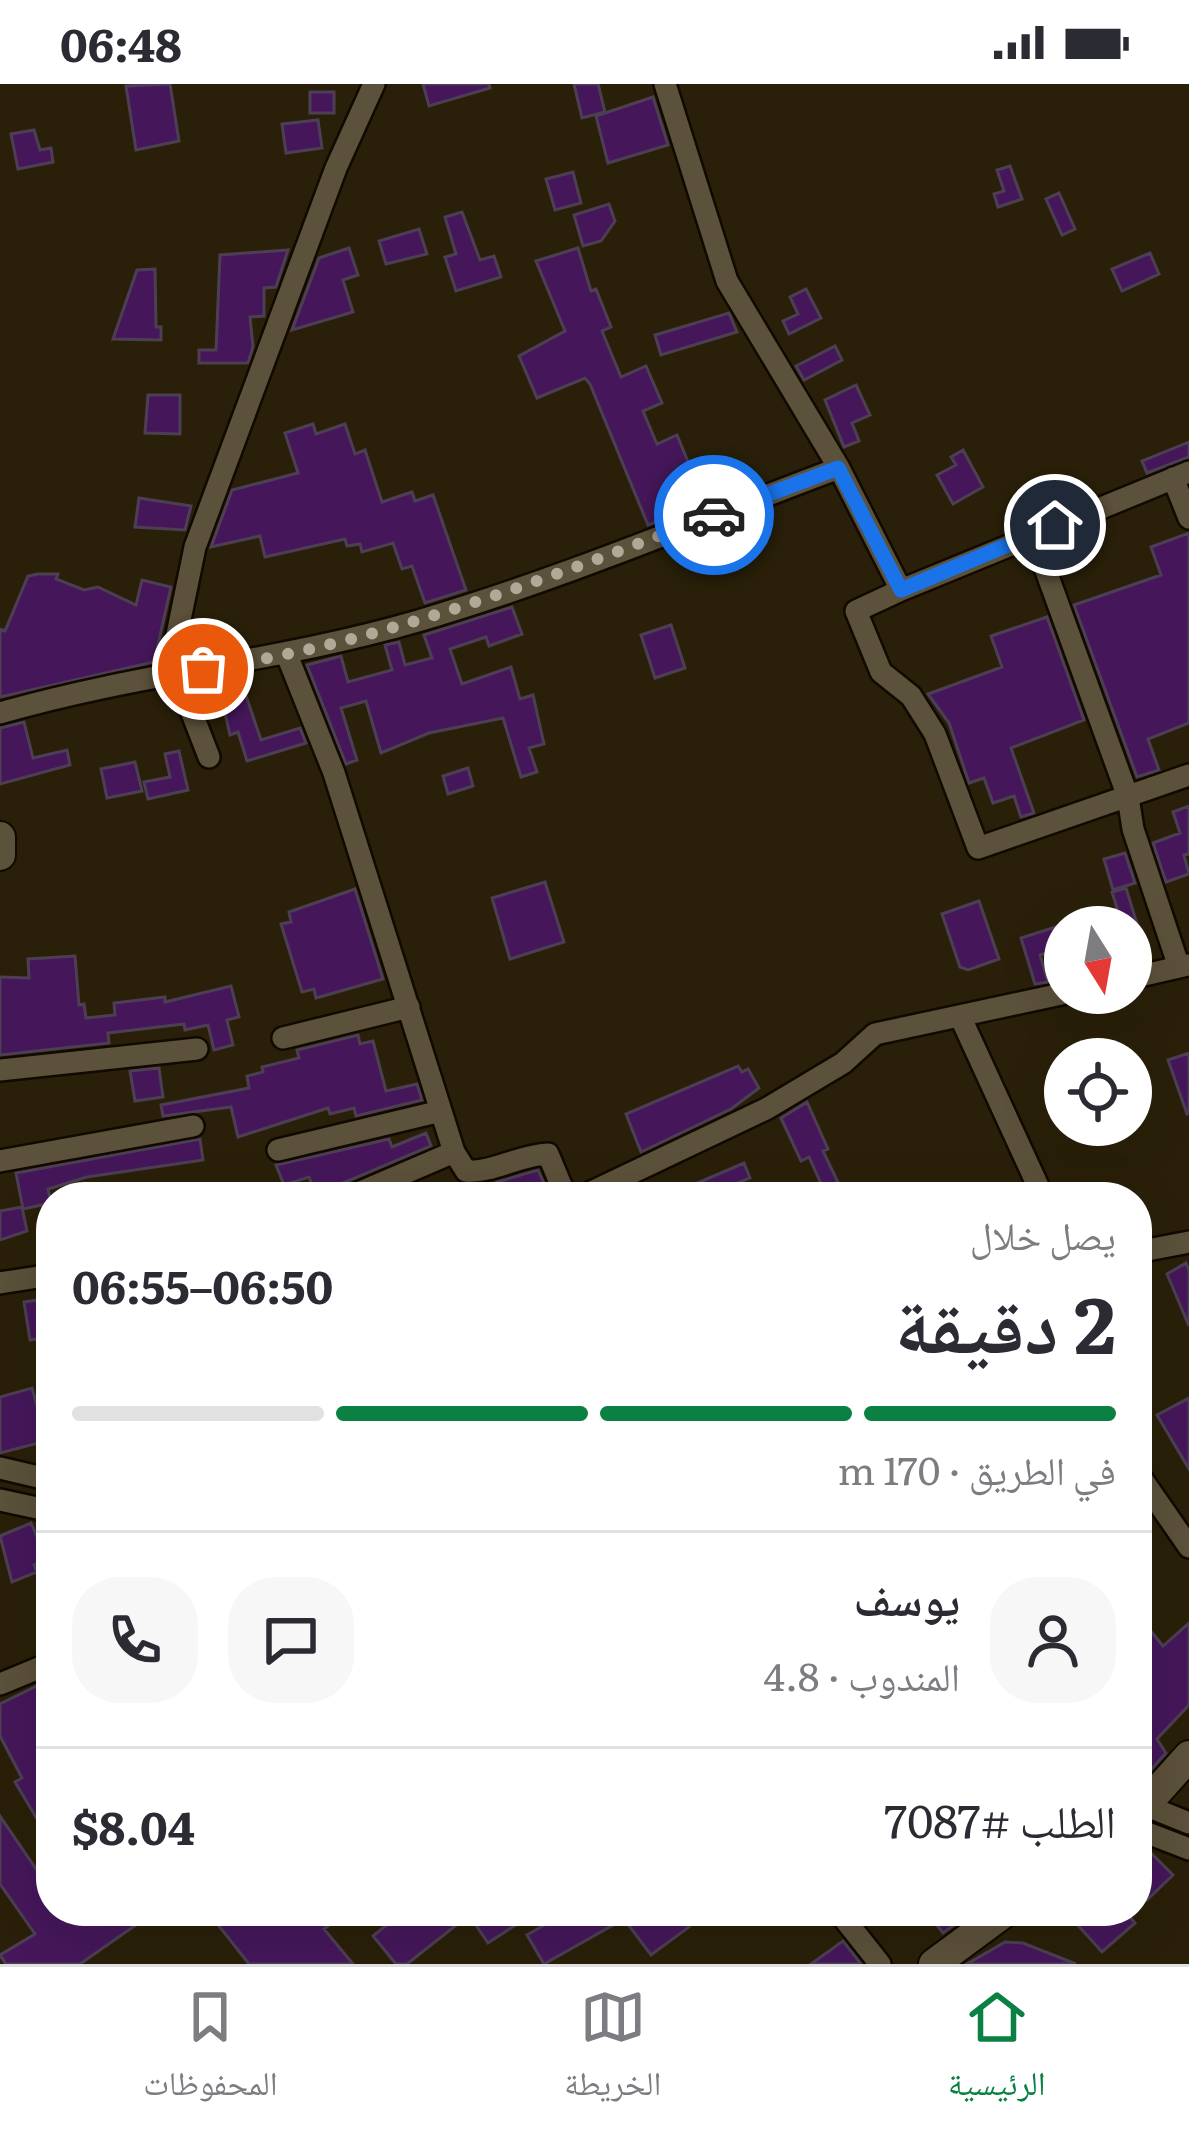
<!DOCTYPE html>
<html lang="ar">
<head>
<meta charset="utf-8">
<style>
	:root { --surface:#fff; --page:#f7f7f7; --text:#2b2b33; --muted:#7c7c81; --line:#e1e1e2; --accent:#0b8043 }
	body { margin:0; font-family:Literata,"Noto Naskh Arabic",serif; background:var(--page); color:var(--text); direction:rtl; height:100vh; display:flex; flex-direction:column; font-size:45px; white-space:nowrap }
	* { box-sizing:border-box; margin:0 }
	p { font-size:39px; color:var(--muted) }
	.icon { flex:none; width:66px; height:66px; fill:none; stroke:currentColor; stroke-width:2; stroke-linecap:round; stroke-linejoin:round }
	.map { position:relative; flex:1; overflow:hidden; direction:ltr }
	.side { position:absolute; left:36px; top:1098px; width:1116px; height:744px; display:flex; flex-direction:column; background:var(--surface); border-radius:48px; box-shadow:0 12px 48px #0002; direction:rtl }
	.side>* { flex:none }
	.needle { width:78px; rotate:169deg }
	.buttons { position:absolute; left:1044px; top:822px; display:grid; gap:24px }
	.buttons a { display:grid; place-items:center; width:108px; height:108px; border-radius:50%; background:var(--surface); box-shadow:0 12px 48px #0002; font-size:60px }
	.pin { position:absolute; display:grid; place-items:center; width:102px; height:102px; color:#fff; margin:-51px; border:6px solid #fff; border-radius:50%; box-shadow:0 3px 12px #0007 }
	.courier { position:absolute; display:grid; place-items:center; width:120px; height:120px; margin:-60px; border:9px solid #1a73e8; border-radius:50%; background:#fff; color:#222; box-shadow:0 3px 15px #0007 }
	.headline em { font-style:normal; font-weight:700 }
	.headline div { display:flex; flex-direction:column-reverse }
	.headline { display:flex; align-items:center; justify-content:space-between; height:204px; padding:0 36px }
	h1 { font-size:78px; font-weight:700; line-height:90px }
	.bar { display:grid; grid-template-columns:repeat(4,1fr); gap:18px 12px; align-content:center; height:144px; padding:0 36px }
	.bar i { height:15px; border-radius:9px; background:var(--line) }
	.bar .current { background:var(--accent) }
	.bar p { grid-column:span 4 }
	.line { display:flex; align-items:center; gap:30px; padding:0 36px; border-top:3px solid var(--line) }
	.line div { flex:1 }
	.round { display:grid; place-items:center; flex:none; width:126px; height:126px; border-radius:48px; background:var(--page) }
	.status { display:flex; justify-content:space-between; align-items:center; height:84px; padding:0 60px; background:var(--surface); direction:ltr }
	.status svg { height:33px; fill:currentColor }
	.menu { display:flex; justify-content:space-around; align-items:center; height:168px; border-top:3px solid var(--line); background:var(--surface); font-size:33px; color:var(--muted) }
	.menu a { display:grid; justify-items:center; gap:6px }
	.menu .current { color:var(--accent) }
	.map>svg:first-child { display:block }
	.building { fill:#45175a; stroke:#4c3f54; stroke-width:3 }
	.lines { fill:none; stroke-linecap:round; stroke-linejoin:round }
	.street-casing { stroke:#120900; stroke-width:26 }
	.secondary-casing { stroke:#120900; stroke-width:34 }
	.street { stroke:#5c513a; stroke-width:21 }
	.secondary { stroke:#5c513a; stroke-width:30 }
	.done { stroke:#b1a998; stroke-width:12; stroke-dasharray:0 21.6 }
	.route { stroke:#1a73e8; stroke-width:15 }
</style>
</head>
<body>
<div class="status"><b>06:48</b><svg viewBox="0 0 49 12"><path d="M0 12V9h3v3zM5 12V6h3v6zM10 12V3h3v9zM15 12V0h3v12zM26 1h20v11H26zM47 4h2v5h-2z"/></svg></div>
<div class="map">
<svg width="1189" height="1880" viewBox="0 0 1189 1880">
	<rect width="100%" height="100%" fill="#2a2009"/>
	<path class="building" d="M170,0L179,57L136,66L126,2Z
		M423,0H489L490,4L429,22Z
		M574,0H598L605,28L582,34Z
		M310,8H334V29H310Z
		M653,13L668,61L608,79L596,32Z
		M318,36L322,64L286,69L282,40Z
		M34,46L40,66L51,64L53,78L18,85L11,50Z
		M1010,82L1022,115L998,123L994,110L1004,107L997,86Z
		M573,88L581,119L555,126L546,95Z
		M1059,109L1075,145L1062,151L1046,115Z
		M609,120L615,137L601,157L583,162L574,131Z
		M462,128L480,176L494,172L501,193L456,207L445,173L456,170L445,133Z
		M419,145L427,170L386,180L379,157Z
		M349,164L358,191L343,196L353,228L292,246L319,174Z
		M578,164L591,207L596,205L611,243L602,247L621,293L646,282L662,319L643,327L657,360L677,351L705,419L648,441L590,300L585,294L537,314L519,272L565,247L536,177Z
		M288,166L276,203L264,204V232L250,233L253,263L248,279H199V266H216L220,171Z
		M1150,169L1159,190L1122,207L1112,185Z
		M155,185L156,243H161V256L113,255L137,186Z
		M806,205L821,234L789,250L783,237L798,230L790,213Z
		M729,229L737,248L661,271L655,251Z
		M835,262L842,276L804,296L796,282Z
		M856,301L870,331L852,339L859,357L844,363L825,316Z
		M148,311H180V350L145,349Z
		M313,340L316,350L345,340L355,370L365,366L382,418L412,408L415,417L433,411L466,506L425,519L412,482L402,485L393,459L362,468L360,460L347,462L345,455L265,473L260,452L211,463L232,406L298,389L285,349Z
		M1189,358V373L1147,389L1142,377Z
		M963,366L983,403L953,420L937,391L956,381L951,373Z
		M139,414L191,422L185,446L135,443Z
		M1189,449V639L1148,655L1159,686L1137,693L1074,521L1161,491L1151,463Z
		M38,490H58L56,495L84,506L98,503L136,521L142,496L171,503L154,578L0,613V545L5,547L28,492Z
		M512,523L522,550L489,562L486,553L450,565L462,600L511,583L520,615L533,611L544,660L529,664L537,688L521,693L503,634L429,649L381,669L366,617L341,624L357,676L346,680L307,581L341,572L348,598L392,586L385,561L399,558L405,581L432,574L424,551Z
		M1047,533L1084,636L1011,664L1034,729L1021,733L1014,712L993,719L984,694L969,699L949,639L928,610L1002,583L991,552Z
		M671,541L685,584L655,594L641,551Z
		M222,544V565L188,572L192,552Z
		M241,597L261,656L300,644L306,659L247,677L238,648L230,651L219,603Z
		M24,638L33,674L67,666L70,681L0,700V644Z
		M179,667L188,706L148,715L144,698L170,693L165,670Z
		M135,678L142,707L107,714L101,685Z
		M468,684L473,702L448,710L443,692Z
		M1189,722V770L1184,771L1189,790L1166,798L1153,759L1180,749L1173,728Z
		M1125,769L1135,799L1113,806L1104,775Z
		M545,798L564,858L510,875L492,814Z
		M1126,804L1138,843H1123L1112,808Z
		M355,805L383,895L316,914L314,905L302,908L281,840L291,838L289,828Z
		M979,817L999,875L968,886L960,883L942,830Z
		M1065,840V863L1040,871L1048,898L1035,900L1021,854Z
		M75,872L79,921L84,920L86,934L115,931L114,919L165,913V918L231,902L239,933L227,936L233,961L214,966L208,941L185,946L184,940L108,949L109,959L0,971V893L29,894L28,875Z
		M358,951L360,960L373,957L386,1007L417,1000L422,1016L356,1032L354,1024L330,1030L328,1024L238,1053L231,1023L163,1032L161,1021L249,1004L247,992L263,988L262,983L299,974L297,966Z
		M1189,969V1029L1187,1030L1168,976Z
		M738,982L742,988L748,985L759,1004L731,1025L641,1068L626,1030Z
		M159,984L163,1013L135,1017L130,987Z
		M807,1018L828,1065L823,1067L845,1113H827L809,1073L801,1077L781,1034Z
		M426,1049L431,1062L343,1099L334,1113H317L309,1093L284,1101L276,1081L389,1055L392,1063Z
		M200,1055L203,1076L87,1093L48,1105L51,1119L23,1125L16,1089Z
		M744,1079L750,1094L703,1113H665Z
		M538,1086L550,1113H503L497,1098Z
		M22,1123L27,1147L0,1156V1127Z
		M1186,1179L1189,1187V1242L1167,1190Z
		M51,1214V1253L30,1256L24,1218Z
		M32,1304L39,1329L47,1327L51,1350L44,1352L46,1357L0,1369V1313Z
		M1189,1314V1385L1157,1331Z
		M31,1439L38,1455L51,1450V1473L34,1481L37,1488L12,1498L0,1452Z
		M1137,1530L1163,1562L1189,1539V1621L1157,1655L1166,1669L1137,1701Z
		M51,1595V1726L37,1735L15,1698L22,1694L0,1652V1620Z
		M0,1732L51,1807V1827H156L80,1880H6L0,1871L35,1850L0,1800Z
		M1148,1766L1173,1791L1147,1816L1137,1806V1776Z
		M207,1827H347L324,1845L353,1880H249Z
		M378,1827H508L517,1840L488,1859L469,1831L407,1880H396L373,1852L388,1840Z
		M569,1827H678L689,1843L651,1871L624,1835L544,1880L527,1851Z
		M926,1827H973L943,1849Z
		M1065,1827H1125L1135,1839L1102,1868Z
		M843,1857L861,1880H811Z
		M1005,1858L1023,1859L1076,1880H967Z"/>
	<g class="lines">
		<defs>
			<path id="street" d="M665,0L727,197L839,384L901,506L1189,388
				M1173,394L1189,434
				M1033,451L1128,713L1133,745L1179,883
				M901,506L856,527L881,588L911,612L935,650L978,764L1189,691
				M287,571L334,689L454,1068L466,1087C493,1089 519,1071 548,1070L566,1113
				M176,588L209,673
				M169,589L195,463L336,84L374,0
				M0,629C138,589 281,577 418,537C561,495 700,436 839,384
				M1131,894L1188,881
				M960,932L1043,1113
				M283,954L409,923
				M0,986L197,965
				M278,1066L441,1027
				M0,1077L193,1042
				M349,1113L454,1068
				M581,1113L766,1025L843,979L875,950L1066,909
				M1137,1168L1189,1158
				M0,1199L51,1191
				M0,1384L51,1396
				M1137,1388L1189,1463
				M0,1416L51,1427
				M0,1600L51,1579
				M1137,1718L1189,1739
				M1137,1745L1189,1765
				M838,1827L880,1880"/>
			<path id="secondary" d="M0,753V771
				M1137,1730L1189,1672
				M934,1880L1006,1827"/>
		</defs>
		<use href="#street" class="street-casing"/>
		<use href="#secondary" class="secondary-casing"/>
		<use href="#street" class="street"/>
		<use href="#secondary" class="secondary"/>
	</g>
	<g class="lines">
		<path class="done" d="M203,585C380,560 548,494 714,431"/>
		<path class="route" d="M714,431L838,384L901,506L1055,441"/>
	</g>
</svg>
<div class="buttons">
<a><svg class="needle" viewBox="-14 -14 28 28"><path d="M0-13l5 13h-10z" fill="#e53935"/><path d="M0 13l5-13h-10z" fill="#7c7c81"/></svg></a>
<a><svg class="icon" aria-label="locate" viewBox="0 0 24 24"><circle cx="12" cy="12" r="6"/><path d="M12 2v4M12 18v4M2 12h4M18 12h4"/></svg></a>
</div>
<div class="pin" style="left:203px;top:585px;background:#ea580c"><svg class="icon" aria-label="bag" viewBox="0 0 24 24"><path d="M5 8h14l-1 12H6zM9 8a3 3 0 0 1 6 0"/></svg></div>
<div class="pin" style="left:1055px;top:441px;background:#1f2937"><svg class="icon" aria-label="home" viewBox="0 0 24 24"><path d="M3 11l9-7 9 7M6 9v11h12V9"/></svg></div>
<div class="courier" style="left:714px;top:431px"><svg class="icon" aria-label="car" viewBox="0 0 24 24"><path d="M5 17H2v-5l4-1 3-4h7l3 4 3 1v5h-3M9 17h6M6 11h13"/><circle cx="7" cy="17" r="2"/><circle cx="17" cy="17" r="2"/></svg></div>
<section class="side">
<div class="headline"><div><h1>2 دقيقة</h1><p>يصل خلال</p></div><em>06:50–06:55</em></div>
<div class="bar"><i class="current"></i><i class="current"></i><i class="current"></i><i></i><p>في الطريق · 170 m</p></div>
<div class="line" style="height:216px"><a class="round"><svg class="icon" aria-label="person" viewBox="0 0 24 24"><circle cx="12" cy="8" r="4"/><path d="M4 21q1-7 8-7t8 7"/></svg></a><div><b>يوسف</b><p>المندوب · 4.8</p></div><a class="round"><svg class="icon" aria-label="chat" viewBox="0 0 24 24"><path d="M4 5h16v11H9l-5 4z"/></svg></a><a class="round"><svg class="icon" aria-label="phone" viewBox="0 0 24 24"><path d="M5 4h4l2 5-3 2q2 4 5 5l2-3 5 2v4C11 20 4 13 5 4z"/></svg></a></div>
<div class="line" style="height:156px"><div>الطلب #7087</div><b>$8.04</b></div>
</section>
</div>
<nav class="menu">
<a class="current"><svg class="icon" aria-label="home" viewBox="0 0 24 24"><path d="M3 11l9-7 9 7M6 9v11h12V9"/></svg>الرئيسية</a>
<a><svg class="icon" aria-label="map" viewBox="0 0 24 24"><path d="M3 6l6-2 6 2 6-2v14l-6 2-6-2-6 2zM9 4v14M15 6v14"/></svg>الخريطة</a>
<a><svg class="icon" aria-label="saved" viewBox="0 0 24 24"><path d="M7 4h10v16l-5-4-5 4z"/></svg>المحفوظات</a>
</nav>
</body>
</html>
